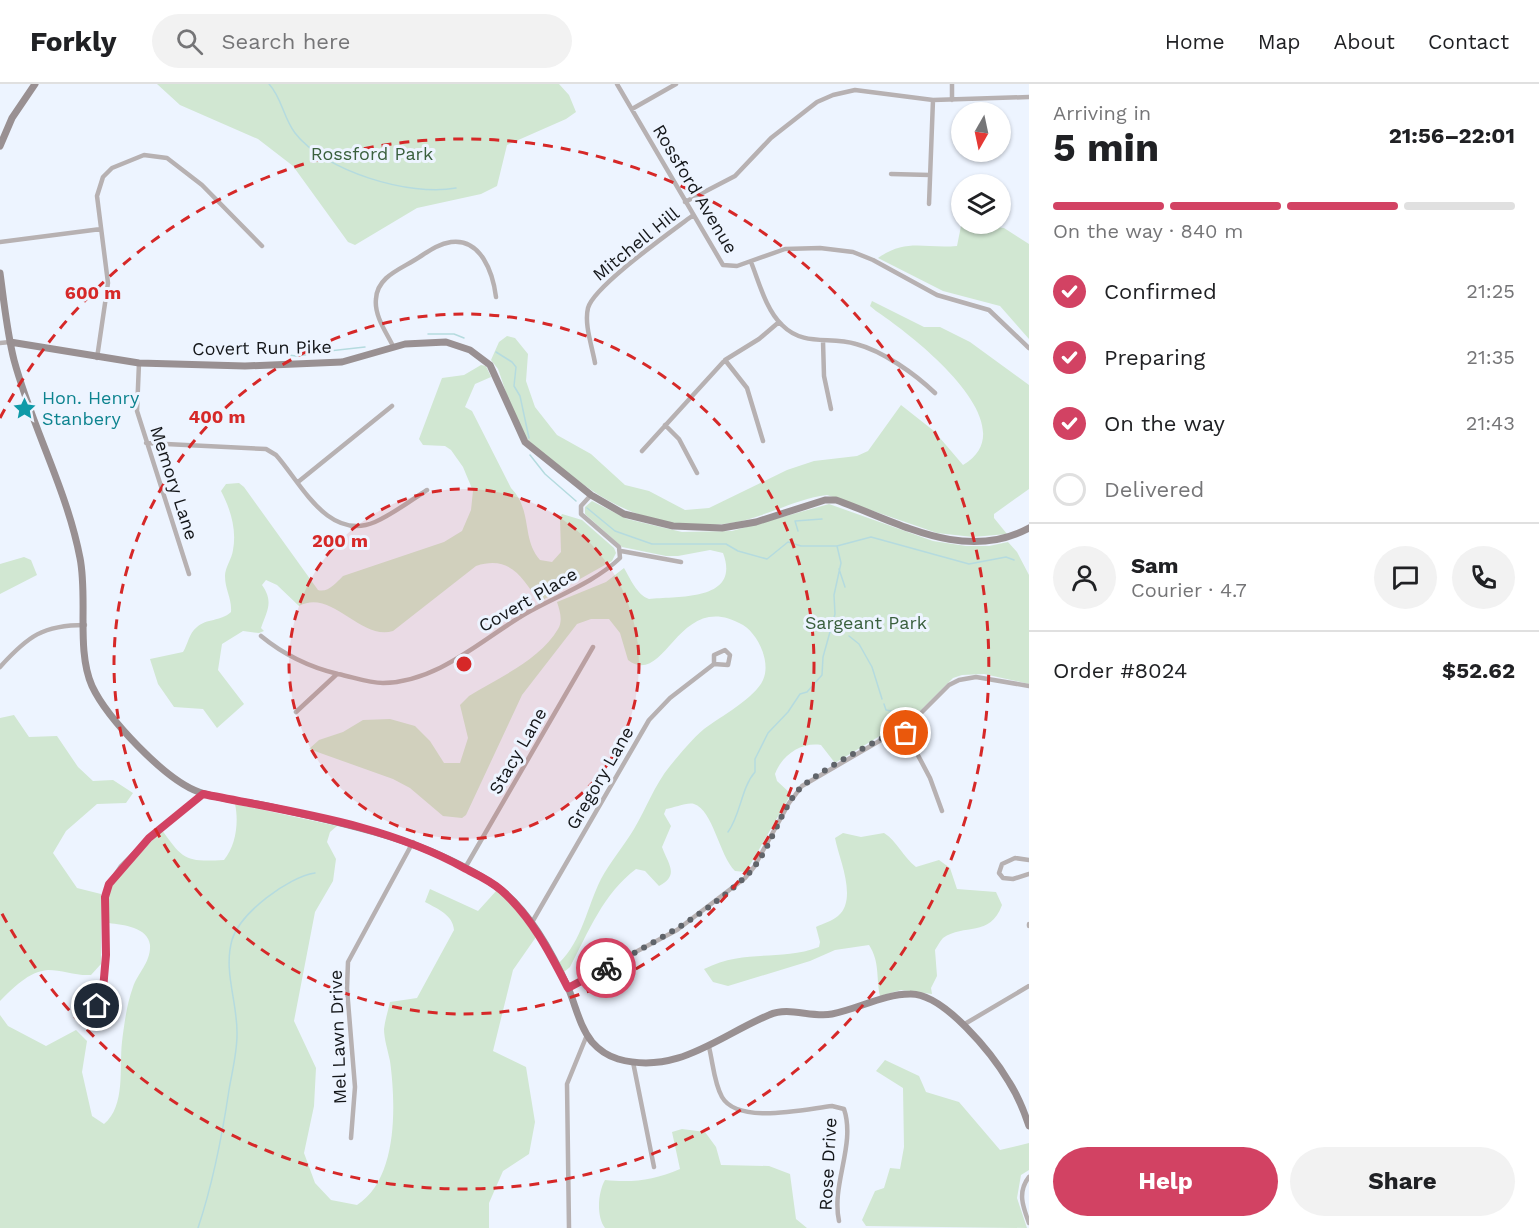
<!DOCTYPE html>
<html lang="en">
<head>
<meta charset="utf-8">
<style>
	:root { --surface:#fff; --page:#f2f2f2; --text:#202124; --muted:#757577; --line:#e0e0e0; --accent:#d24263 }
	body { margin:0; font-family:"Work Sans",sans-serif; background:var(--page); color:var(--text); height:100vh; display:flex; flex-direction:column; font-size:22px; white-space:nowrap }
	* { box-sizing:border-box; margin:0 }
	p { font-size:20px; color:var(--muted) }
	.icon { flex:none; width:33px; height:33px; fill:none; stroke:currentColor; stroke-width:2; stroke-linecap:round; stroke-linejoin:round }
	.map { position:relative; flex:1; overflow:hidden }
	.panel { display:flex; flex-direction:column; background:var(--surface); width:510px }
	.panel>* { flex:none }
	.needle { width:39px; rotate:189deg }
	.buttons { position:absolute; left:951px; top:18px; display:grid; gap:12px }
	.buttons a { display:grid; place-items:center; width:60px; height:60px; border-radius:50%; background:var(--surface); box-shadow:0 2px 4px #0004; font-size:30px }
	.pin { position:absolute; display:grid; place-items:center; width:51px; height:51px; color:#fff; margin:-26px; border:3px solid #fff; border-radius:50%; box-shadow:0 2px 6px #0007 }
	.courier { position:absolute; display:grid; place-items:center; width:60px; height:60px; margin:-30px; border:4px solid #d24263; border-radius:50%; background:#fff; color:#222; box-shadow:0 2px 8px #0007 }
	.overview em { font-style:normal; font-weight:700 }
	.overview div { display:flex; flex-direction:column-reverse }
	.overview { display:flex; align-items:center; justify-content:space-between; height:102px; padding:0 24px }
	h1 { font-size:39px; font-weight:700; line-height:45px }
	.bar { display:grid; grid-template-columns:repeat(4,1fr); gap:9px 6px; align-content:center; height:72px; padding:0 24px }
	.bar i { height:8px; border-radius:4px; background:var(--line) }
	.bar .on { background:var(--accent) }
	.bar p { grid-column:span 4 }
	.line { display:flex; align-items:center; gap:15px; padding:0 24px; border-top:2px solid var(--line) }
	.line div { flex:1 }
	.round { display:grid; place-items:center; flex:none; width:63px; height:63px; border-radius:32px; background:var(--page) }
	ol { padding:0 24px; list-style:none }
	li { display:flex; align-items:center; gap:18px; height:66px }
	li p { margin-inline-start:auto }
	li .icon { padding:6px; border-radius:50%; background:var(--accent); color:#fff; stroke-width:4 }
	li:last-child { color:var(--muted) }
	li i { width:33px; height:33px; border:3px solid var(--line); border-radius:50% }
	.primary-button { display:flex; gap:12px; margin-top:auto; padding:12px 24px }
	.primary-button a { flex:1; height:69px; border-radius:36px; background:var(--accent); color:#fff; font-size:24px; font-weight:700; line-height:69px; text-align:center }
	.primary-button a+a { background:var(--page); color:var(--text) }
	header { display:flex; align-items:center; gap:36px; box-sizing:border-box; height:84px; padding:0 30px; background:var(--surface); border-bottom:2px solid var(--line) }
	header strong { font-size:28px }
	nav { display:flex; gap:33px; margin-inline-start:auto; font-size:21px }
	.search { width:420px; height:54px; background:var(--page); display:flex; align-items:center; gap:15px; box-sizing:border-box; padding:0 21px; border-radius:33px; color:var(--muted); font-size:22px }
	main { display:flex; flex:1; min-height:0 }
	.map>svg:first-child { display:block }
	.green { fill:#d1e7d2 }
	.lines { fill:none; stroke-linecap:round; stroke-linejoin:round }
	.stream { stroke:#b5dbdf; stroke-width:1.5 }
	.street { stroke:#b7b1b2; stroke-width:4.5 }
	.secondary { stroke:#999092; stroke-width:7 }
	.done { stroke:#60646a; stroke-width:6; stroke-dasharray:0 10.8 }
	.route { stroke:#d24263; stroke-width:8 }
	.ring { fill:none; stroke:#d62828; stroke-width:3; stroke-dasharray:10 8 }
	.labels { text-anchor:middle; stroke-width:6; stroke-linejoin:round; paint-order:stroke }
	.park-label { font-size:18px; fill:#3a603e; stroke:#edf4ff }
	.street-label { font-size:18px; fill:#141619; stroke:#edf4ff }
	.culture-label { font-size:18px; fill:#0d838f; stroke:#edf4ff; text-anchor:start }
	.centre { fill:#d62828; stroke:#edf4ff; stroke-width:3 }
	.ring-label { font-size:18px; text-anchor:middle; font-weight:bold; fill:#d62828; stroke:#edf4ff; stroke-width:6; stroke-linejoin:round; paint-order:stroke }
</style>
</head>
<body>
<header>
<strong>Forkly</strong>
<div class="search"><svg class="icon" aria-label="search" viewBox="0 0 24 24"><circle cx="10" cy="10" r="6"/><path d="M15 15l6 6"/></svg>Search here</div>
<nav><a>Home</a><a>Map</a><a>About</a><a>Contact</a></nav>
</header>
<main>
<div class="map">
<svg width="1029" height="1144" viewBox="0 0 1029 1144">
	<rect width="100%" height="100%" fill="#edf4ff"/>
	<path class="green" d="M157,0H559L569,11L576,28L566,35L507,61L497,102L481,110L417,124L355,161L348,158L293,82L258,55L180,21Z
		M972,140L1004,144L1029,160V255L1000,222L943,207L878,174C907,154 924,165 957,162L961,142Z
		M872,217L924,243H940L970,258L1029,301V405L994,430V434L1007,450L973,453L937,449L827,411C794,415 764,434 731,439C661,449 608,424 556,379C546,371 533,363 525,352C515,340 504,301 498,285L491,276L499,258L507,252L515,254L528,270L526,297L535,323L557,351L591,370L625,401L649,407L685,426L709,424L787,386L814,377L857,372L868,367L901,321L934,347L963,381C1029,342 915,253 876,227L870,222Z
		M481,281L486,282L491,293L475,300L465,323L472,327L511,404C533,427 521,454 540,476L552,478L561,468L560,434L562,430L582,436L614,464L616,469L612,477L539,518C522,493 510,471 476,482L393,547C360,557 332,504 299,522L277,501L266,496L262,501C274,518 267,527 261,544L264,547L259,549L243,547L222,560L218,586L244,620L217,644L203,625L174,623L158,600L150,575L183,568C188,560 189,549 197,543C207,534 220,538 231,528C232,514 225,506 225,492C225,483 232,475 233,466C237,445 230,424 221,407L226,400L239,399L244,403L318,506C328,509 336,499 343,492L444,458L462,447L471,426L473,407L463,383L451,366L445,362L423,361L419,355L442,294L464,291Z
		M592,417L627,435L682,448L732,447L829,420L933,457L966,462H989L1008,458L1017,468L1029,491V600L984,590L962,591L953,594L918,629L835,679L821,661C801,658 782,671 775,690L777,697L791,710L746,788L735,787C719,771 713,726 694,720C687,718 674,724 666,725L664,730L671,742L662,763C668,780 680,791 659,802L645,787L636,785C603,810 589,847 570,883L564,888L559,879C582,857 587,823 601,795C610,778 624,762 634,745C646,725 655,700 670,682C680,670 692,655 704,645C720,633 755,614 763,596C771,579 759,551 743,541C678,503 666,605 628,576L620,549L609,535H591L577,540L522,611L466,731L462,734L443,732L410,704L393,695L309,665L319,656L343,648L363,636L390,635L415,642L430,657L444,679H460L468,654L460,621L469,612C498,594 540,576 558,545C563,537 560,527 557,518L606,498L624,484C630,494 637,511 649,515C680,512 741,517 723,469L710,466L678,472H666L622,463L585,430V423Z
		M24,473L31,476L37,491L0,510V480Z
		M14,631L29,653L57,652L78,683L93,697L113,696L133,709L126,719L97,720L66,747L53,769L77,804L101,810V880L91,891C76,892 62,886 48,886C29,887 12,905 0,917V634Z
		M235,720L337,742L330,748L327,758L336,775L333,797L315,828L294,937L316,984L314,1022L304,1069L315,1099L331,1116L357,1121C398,1095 396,1021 390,977C388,967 384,955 384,945C385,936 388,927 390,918L417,914L454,846C453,831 438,825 425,818L430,805L478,827L497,806L516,826L536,853L513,886L493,967L526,983L535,1038L529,1070L503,1087L489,1119V1144H0V931L8,942L46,962L76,946L87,957L82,988L92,1032L104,1040C126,1022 119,983 122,958C124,941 127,919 133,903C138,889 151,878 150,861C148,843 123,841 109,839L108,811L113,799L162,746C183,776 186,778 224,776C236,762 239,738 235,720Z
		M843,749L861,753L884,749C897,757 903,773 916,783L939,776L950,784L957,805L996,808L1002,821C990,854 964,839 943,854C940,857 937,863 935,866L937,892L931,904L932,910L901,906L880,912C876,893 880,878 869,861L835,866L810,877L728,902L713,898L704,885C746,864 779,878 819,863L820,858L816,843C822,840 832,837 838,832C858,815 839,775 835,754Z
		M885,976L919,992L926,1008L959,1018L1000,1066L1029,1059V1086L1021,1091L1017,1114L1027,1144L866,1142L862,1136L875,1107L884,1104L890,1084L900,1085L904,1063L903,1004L876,987Z
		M682,1045L705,1048L716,1063L721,1081L769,1082L790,1090L796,1135L807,1144H605C596,1132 598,1108 605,1096C633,1099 654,1096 680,1085L672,1048Z"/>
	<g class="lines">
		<path class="stream" d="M269,0C282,14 283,33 295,49C324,87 410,113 456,104
			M428,250H454L464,254
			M329,267L365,263
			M496,268L512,278L516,283L514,302L520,312L529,354
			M281,270L296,272L320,269
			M530,371L545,390L576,417
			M587,424L615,447L652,460H726L738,467L767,475L788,458L801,462H837L871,453L969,480L1006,473L1014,476
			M798,447L795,437L822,435
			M839,485L845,503
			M849,552L859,560L872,583L882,615
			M884,620L886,626L891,627
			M728,748C741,730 741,704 755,688V675L768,649L788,628L800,610L807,608L822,591L823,573L835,530L834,511L841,479L837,462
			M198,1144C213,1099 222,1053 229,1006C232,988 237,969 237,951C238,919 223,888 232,856C240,829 288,793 315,789"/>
		<path class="street" d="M617,0L723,181L737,182L785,165L820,164L853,168L873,176L937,211L989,226L1029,264
			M952,0V16
			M632,25L676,0
			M891,90L930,91
			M685,118L735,92L771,54L817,18L833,11L855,6L933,16L1029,13
			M929,120L933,16
			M0,158L101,145
			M751,178C759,198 766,226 782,241C804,263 829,252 856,260C883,267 915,290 935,309
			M823,257L824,292L831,325
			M0,259L10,258
			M393,262C386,248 374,231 376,215C377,194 398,186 413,177C425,170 437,160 451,158C481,154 493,189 496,213
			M97,274L108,199L97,112L103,93L112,84L144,71L167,74L202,101L262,162
			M725,276L747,304L763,357
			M139,279L137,327L189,490
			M595,279C592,262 584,240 588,224C594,202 671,148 692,132
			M665,341L679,355L697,389
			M146,359L266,365L276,371C301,399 328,458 375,438C393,430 410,417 427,406
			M642,367L725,276L759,255L779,238
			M298,398L392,322
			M621,467L681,478
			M261,552C284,571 309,583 338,590C353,593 368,599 383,599C438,598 481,556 525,530C556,512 594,499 620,474L619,463L581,430V422L591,411
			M0,583C28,552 43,541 85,541
			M296,628L337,590
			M903,643L930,694L942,727
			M1029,776L1015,774L1002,780L999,789L1003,794L1013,795L1029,790
			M465,784L593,563
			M531,840L649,636L670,614L714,580L728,581L730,571L725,566L714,571V580
			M1029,840V842
			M568,904L677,846L745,794L754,783L789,719L802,702L912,638L949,601L959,596L976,593L1029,602
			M103,917L106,871L105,813L109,800L121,782L149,754L203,710
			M96.5 922a4.5 4.5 0 1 1 9 0a4.5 4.5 0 1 1-9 0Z
			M963,941L1029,902
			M709,963C713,979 714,999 722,1013C738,1041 805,1025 832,1022L844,1025C856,1061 831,1100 839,1137
			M633,978L654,1083
			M351,1054L355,1003L347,905L348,878L413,758
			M1029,1093C1017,1108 1023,1123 1029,1139
			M569,1144L567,1000L587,951"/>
		<path class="secondary" d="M0,62L12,34L35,0
			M0,189C4,218 7,248 14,276C32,343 67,406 80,474C88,514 76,566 92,602C107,634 165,696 199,708C219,715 241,717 262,721C343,739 425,754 496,802C529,825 553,870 569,906C576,923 580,943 592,958C599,966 608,972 618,975C677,992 720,951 769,931C789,922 811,934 832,930C858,925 884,910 910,910C944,909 993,971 1009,998C1018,1012 1024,1027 1029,1042
			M10,258L139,279L245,282L342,278L405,260L446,258L470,266L490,281L525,358L591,411L624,430L673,442L722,444L756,438L825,416H836C898,438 964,479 1029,444"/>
	</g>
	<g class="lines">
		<path class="done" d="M606,884C655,858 702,833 743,795C768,773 776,736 795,710C810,690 878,657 903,643L906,649"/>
		<path class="route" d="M97,922L102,917L106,871L105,813L109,800L149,754L203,710C292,728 386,740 466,785C478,791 491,797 501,806C531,832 550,869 568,904L606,884"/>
	</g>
	<circle cx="464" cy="580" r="175" fill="#d62828" fill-opacity=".12"/>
	<g class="ring">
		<circle cx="464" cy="580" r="175"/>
		<circle cx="464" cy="580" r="350"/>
		<path d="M0 334A525 525 0 1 1 0 826"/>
	</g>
	<defs>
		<symbol id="sight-bare" viewBox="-9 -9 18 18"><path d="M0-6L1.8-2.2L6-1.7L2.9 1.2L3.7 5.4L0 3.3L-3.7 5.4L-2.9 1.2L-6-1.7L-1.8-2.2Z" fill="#0f9aa8" stroke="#edf4ff" stroke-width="2.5" paint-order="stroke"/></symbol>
	</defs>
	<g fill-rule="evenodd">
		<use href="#sight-bare" x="8" y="308" width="33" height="33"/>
	</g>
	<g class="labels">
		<g class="park-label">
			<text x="372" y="76">Rossford Park</text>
			<text x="866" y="545">Sargeant Park</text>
		</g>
		<g class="street-label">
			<text transform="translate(695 105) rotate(59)" y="6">Rossford Avenue</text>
			<text transform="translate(636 160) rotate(-39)" y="6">Mitchell Hill</text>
			<text transform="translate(262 264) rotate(-1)" y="6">Covert Run Pike</text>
			<text transform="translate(174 399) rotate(72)" y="6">Memory Lane</text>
			<text transform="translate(528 516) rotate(-30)" y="6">Covert Place</text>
			<text transform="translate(518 667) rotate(-60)" y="6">Stacy Lane</text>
			<text transform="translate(600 694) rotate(-60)" y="6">Gregory Lane</text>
			<text transform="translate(338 953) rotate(-92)" y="6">Mel Lawn Drive</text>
			<text transform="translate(828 1080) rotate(-87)" y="6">Rose Drive</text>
		</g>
		<g class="culture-label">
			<text x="42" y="320">Hon. Henry<tspan x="42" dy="21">Stanbery</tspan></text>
		</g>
	</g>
	<circle cx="464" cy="580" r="9" class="centre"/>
	<g class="ring-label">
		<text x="93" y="215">600 m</text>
		<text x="217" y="339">400 m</text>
		<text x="340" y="463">200 m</text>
	</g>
</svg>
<div class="buttons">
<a><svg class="needle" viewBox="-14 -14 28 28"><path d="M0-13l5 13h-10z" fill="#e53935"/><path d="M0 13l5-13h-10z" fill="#757577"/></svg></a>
<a><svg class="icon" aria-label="layers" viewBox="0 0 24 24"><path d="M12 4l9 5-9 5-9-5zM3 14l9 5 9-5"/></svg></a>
</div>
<div class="pin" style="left:906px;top:649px;background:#ea580c"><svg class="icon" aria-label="bag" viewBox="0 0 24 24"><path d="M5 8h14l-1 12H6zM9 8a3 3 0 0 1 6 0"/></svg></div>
<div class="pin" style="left:97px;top:922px;background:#1f2937"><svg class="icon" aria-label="home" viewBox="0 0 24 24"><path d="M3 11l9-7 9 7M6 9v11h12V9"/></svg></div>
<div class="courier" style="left:606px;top:884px"><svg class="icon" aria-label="bike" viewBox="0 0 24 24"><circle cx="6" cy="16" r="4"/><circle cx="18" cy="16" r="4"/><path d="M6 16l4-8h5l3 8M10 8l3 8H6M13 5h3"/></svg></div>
</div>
<section class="panel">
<div class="overview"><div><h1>5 min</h1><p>Arriving in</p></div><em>21:56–22:01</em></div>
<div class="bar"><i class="on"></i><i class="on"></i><i class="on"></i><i></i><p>On the way · 840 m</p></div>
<ol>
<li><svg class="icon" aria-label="check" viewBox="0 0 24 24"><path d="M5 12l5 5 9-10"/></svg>Confirmed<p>21:25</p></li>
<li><svg class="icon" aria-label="check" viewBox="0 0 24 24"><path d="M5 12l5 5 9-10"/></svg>Preparing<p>21:35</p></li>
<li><svg class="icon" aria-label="check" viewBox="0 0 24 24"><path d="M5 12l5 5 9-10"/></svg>On the way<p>21:43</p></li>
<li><i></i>Delivered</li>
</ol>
<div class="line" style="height:108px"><a class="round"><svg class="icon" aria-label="person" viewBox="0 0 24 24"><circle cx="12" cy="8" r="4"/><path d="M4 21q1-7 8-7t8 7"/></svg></a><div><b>Sam</b><p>Courier · 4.7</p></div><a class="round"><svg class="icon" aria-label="chat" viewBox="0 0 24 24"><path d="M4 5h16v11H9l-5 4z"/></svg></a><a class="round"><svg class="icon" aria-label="phone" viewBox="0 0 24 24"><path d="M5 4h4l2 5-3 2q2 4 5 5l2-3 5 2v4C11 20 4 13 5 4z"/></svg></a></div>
<div class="line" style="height:78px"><div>Order #8024</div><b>$52.62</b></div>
<div class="primary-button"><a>Help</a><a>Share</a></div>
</section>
</main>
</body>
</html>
